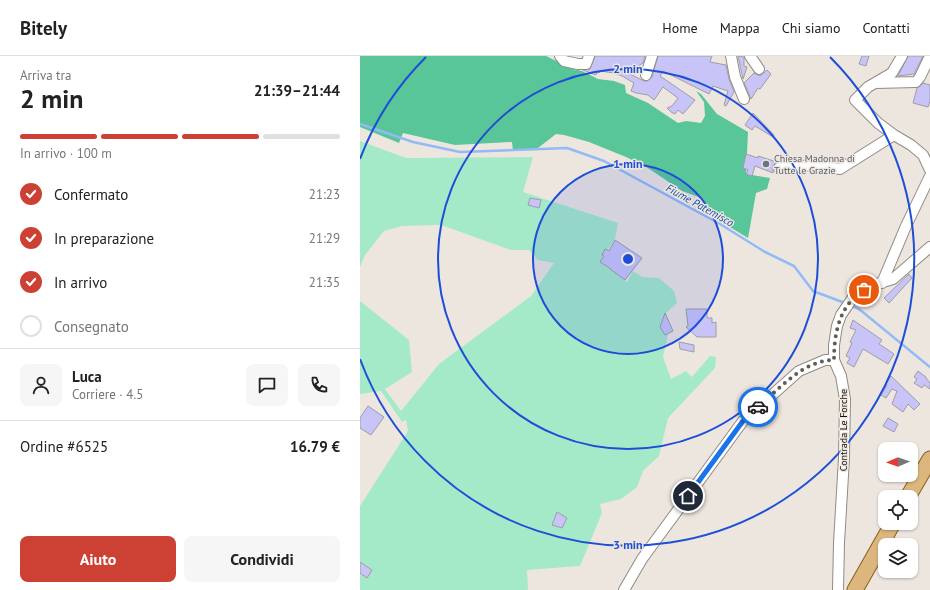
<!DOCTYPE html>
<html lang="it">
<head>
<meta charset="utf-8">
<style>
	:root { --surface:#fff; --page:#f6f6f6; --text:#222; --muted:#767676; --line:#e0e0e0; --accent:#cd4034 }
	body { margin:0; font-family:"PT Sans",sans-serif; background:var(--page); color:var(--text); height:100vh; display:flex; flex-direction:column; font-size:15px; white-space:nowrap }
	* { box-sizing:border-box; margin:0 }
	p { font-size:13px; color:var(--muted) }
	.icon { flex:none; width:22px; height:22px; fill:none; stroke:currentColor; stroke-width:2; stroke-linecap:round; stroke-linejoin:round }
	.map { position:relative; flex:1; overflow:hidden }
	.sheet { display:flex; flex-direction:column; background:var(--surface); width:360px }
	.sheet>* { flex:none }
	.needle { width:26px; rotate:268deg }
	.controls { position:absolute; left:518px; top:386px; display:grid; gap:8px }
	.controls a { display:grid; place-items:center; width:40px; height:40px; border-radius:8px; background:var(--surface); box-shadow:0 1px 3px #0004; font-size:20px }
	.pin { position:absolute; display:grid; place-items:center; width:34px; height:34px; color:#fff; margin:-17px; border:2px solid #fff; border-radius:50%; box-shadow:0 1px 4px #0007 }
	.courier { position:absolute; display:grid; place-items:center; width:40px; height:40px; margin:-20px; border:3px solid #1a73e8; border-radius:50%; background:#fff; color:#222; box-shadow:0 1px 5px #0007 }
	.headline em { font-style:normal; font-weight:700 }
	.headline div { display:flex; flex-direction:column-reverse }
	.headline { display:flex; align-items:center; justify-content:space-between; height:68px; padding:0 20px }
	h1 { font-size:26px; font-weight:700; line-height:30px }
	.bar { display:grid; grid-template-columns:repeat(4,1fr); gap:6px 4px; align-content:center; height:48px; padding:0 20px }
	.bar i { height:5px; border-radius:3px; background:var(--line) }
	.bar .active { background:var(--accent) }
	.bar p { grid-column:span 4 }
	.line { display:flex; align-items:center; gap:10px; padding:0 20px; border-top:1px solid var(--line) }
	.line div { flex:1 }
	.round { display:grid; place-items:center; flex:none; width:42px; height:42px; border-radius:8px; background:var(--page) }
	ol { padding:0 20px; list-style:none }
	li { display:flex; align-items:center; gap:12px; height:44px }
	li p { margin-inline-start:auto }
	li .icon { padding:4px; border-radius:50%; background:var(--accent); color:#fff; stroke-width:4 }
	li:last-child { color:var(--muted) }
	li i { width:22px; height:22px; border:2px solid var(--line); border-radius:50% }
	.cta { display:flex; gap:8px; margin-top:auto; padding:8px 20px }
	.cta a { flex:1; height:46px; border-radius:8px; background:var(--accent); color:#fff; font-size:16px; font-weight:700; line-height:46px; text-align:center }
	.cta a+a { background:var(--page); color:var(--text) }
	header { display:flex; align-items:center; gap:24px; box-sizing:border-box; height:56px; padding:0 20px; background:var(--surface); border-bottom:1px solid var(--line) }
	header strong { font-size:19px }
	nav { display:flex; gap:22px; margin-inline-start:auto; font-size:14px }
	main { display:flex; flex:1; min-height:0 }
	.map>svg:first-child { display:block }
	.green { fill:#a4eac9 }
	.forest { fill:#58c699 }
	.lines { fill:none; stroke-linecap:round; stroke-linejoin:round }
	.stream { stroke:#92baf7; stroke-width:2.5 }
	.building { fill:#c9c4f8; stroke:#9e9da6 }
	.minor-casing { stroke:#918b84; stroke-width:12 }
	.primary-casing { stroke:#875e1f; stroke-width:17 }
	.minor { stroke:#fff; stroke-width:10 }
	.primary { stroke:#dcb67d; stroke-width:15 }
	.done { stroke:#615e59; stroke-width:4; stroke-dasharray:0 7.2 }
	.route { stroke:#1a73e8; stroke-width:5 }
	.ring { fill:none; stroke:#1d4ed8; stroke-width:2 }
	.worship-dot { fill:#6b7280; stroke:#ede6df; stroke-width:1.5 }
	.labels { text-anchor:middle; stroke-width:3; stroke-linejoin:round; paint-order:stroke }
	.worship-label { font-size:10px; fill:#5b616d; stroke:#ede6df; text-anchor:start }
	.street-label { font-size:10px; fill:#161411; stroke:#ede6df }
	.water-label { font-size:11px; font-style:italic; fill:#1550a7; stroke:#ede6df }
	.centre { fill:#1d4ed8; stroke:#ede6df; stroke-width:2 }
	.ring-label { font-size:12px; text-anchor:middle; font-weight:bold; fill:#1d4ed8; stroke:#ede6df; stroke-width:3; stroke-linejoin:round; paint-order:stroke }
</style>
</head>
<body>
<header>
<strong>Bitely</strong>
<nav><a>Home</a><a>Mappa</a><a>Chi siamo</a><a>Contatti</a></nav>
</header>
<main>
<section class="sheet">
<div class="headline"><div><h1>2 min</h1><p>Arriva tra</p></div><em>21:39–21:44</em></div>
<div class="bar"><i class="active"></i><i class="active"></i><i class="active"></i><i></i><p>In arrivo · 100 m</p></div>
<ol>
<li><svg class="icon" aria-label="check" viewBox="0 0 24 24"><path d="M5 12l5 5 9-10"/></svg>Confermato<p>21:23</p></li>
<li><svg class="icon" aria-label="check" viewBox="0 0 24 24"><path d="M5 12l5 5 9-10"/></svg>In preparazione<p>21:29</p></li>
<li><svg class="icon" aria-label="check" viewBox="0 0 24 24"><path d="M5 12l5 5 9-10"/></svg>In arrivo<p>21:35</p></li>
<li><i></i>Consegnato</li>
</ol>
<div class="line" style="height:72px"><a class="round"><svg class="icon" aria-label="person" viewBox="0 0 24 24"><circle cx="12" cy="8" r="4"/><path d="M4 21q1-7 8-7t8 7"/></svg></a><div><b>Luca</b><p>Corriere · 4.5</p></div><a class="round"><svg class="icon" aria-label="chat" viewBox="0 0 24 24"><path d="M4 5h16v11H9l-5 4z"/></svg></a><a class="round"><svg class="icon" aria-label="phone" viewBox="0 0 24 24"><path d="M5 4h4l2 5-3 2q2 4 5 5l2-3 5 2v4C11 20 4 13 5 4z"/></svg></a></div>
<div class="line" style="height:52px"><div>Ordine #6525</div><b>16.79 €</b></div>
<div class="cta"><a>Aiuto</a><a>Condividi</a></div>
</section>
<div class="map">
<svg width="570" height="534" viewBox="0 0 570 534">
	<rect width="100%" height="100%" fill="#ede6df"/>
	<path class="green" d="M0,85L46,102L173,101L163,136L258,167L255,183L240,206L267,226L273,215L282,221L299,222L314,235L317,247L304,259L300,271L308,278L303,301L311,323L326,315L332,321L350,300L356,301L355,312L308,362L299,400L283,415L277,431L261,443L240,448L242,457L220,510L167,514L168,534H0V450L48,375L46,364L42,366L21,335L0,338V245L49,284L52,316L25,333L41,355L79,308L171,240L194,207L178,204L169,194H151L81,169L42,170L24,175L5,199L0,211Z"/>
	<path class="forest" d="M0,0H186L213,13L222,15L238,23L254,25L265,29L266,37L288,47L318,67L326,65L341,67L345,60L344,46L336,35L341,38L357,58L388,76L386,118L410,122L407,133L396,137L388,182L360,165L355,160L347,148L339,141L322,135L288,112L266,101L229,86L204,79L196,78L178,92L153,95L152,86L95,89L43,77L39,87L0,71Z"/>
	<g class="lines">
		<path class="stream" d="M0,68L53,86L100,96L207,92L244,105L360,168L405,196L434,210L453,235L485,247
			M490,249L499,253L570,311"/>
	</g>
	<path class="building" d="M235,0H285L283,7L268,17L284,25H287L292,21L298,0H352L350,6L366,9L369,23L374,36L366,50L364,49L368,35L353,30L349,38L303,15L300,20L335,44L323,58L318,54L315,58L311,56L307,52L312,50L318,42L303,31L294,44L288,39L276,37L271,35L274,27L262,20L254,17L240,15L239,17L237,16L236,19L223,14L230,13Z
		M378,0L384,1V10L387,11L383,23Z
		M502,0H509L506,10L499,8Z
		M548,0H563L554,18L538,20Z
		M407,14L411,18L400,33L398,32L391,43L384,27L394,17L400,20Z
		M563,27L570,29V45L568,51L553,47L557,32Z
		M393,57L414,79L413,81L395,70L392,74L385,69Z
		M386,98L398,102V100L417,106L413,110V117L395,110L392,120L386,118L388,114L383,112Z
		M170,142L181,144L179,152L168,149Z
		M255,184L282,202L265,224L250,213H251L240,206L244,200L242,199L245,193L249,195Z
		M549,218L552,222L529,247L524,242Z
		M326,253H347V262H352V267L356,266V281H337L326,271L328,270Z
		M305,257L313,275L305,279L300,271Z
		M493,264L522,284L519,288L534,298L528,308L503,293L494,311L487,307L490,302L486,300L492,287L490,286L496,274L490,272Z
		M319,286L334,289V296L320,293Z
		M558,315L566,321V322L570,327V333L564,329L562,332L554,327L557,323L554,321Z
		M531,320L560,348L554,354L548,348L543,356L532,348L537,335L532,333L526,342L521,339L527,329L526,328Z
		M8,350L24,361L11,379L0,372V362Z
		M528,362L538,368L534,376L523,370Z
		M197,456L207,462L202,472L192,469Z
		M0,506L12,514L7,522L0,517Z"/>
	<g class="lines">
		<defs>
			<path id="minor" d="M200,0L204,5L218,8H226L229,0
				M371,0L375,21L384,43
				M390,0L399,13
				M542,0L532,17L508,31L495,44L518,67L534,79L551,89L563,99L570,114
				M286,19L292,0
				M515,27L556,26L560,21L570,0
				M419,112L454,109L480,113L534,79
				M522,227L546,170L570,120
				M264,534L282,503L383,365L439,315L465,304H474
				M478,534L479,487L484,402L485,343L481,320L474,304V289L477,270L481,259L494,240L513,229L533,223L570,191"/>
			<path id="primary" d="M548,441L570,403
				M495,534L533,467"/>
		</defs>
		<use href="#minor" class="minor-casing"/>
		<use href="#primary" class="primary-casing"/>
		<use href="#minor" class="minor"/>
		<use href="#primary" class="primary"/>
	</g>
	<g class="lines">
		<path class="done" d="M398,351C420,332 444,304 474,304C474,278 479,249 504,234"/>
		<path class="route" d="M328,440L383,365L398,351"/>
	</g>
	<circle cx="268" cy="203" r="95" fill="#1d4ed8" fill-opacity=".12"/>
	<g class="ring">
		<circle cx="268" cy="203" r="95"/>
		<circle cx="268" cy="203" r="190"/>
		<path d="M0 103A286 286 0 0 1 66 1M470 1A286 286 0 1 1 0 303"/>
	</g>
	<circle class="worship-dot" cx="406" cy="108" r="4"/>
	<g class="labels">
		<g class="worship-label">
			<text x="414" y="106">Chiesa Madonna di<tspan x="414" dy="12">Tutte le Grazie</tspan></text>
		</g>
		<g class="street-label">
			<text transform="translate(483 374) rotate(-90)" y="4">Contrada Le Forche</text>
		</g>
		<g class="water-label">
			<text transform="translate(340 149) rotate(29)" y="4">Fiume Patemisco</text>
		</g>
	</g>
	<circle cx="268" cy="203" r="6" class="centre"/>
	<g class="ring-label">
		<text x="268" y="17">2 min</text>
		<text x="268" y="112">1 min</text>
		<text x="268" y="493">3 min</text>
	</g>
</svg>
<div class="controls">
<a><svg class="needle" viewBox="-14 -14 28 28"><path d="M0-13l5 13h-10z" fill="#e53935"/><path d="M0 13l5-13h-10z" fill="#767676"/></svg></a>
<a><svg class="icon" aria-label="locate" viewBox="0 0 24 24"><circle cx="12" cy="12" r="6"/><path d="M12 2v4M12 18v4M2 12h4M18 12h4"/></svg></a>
<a><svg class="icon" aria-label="layers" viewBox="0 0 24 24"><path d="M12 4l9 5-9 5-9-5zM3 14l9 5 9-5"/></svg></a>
</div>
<div class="pin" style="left:504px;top:234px;background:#ea580c"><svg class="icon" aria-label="bag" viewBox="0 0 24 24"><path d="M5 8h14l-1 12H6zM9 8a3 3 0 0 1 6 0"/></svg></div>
<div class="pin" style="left:328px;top:440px;background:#1f2937"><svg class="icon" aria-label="home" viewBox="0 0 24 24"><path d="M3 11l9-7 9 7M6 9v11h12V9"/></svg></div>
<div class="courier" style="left:398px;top:351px"><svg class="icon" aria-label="car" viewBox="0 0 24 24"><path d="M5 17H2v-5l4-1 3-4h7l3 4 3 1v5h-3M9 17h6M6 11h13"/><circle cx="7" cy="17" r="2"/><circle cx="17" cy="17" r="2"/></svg></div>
</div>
</main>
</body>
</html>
